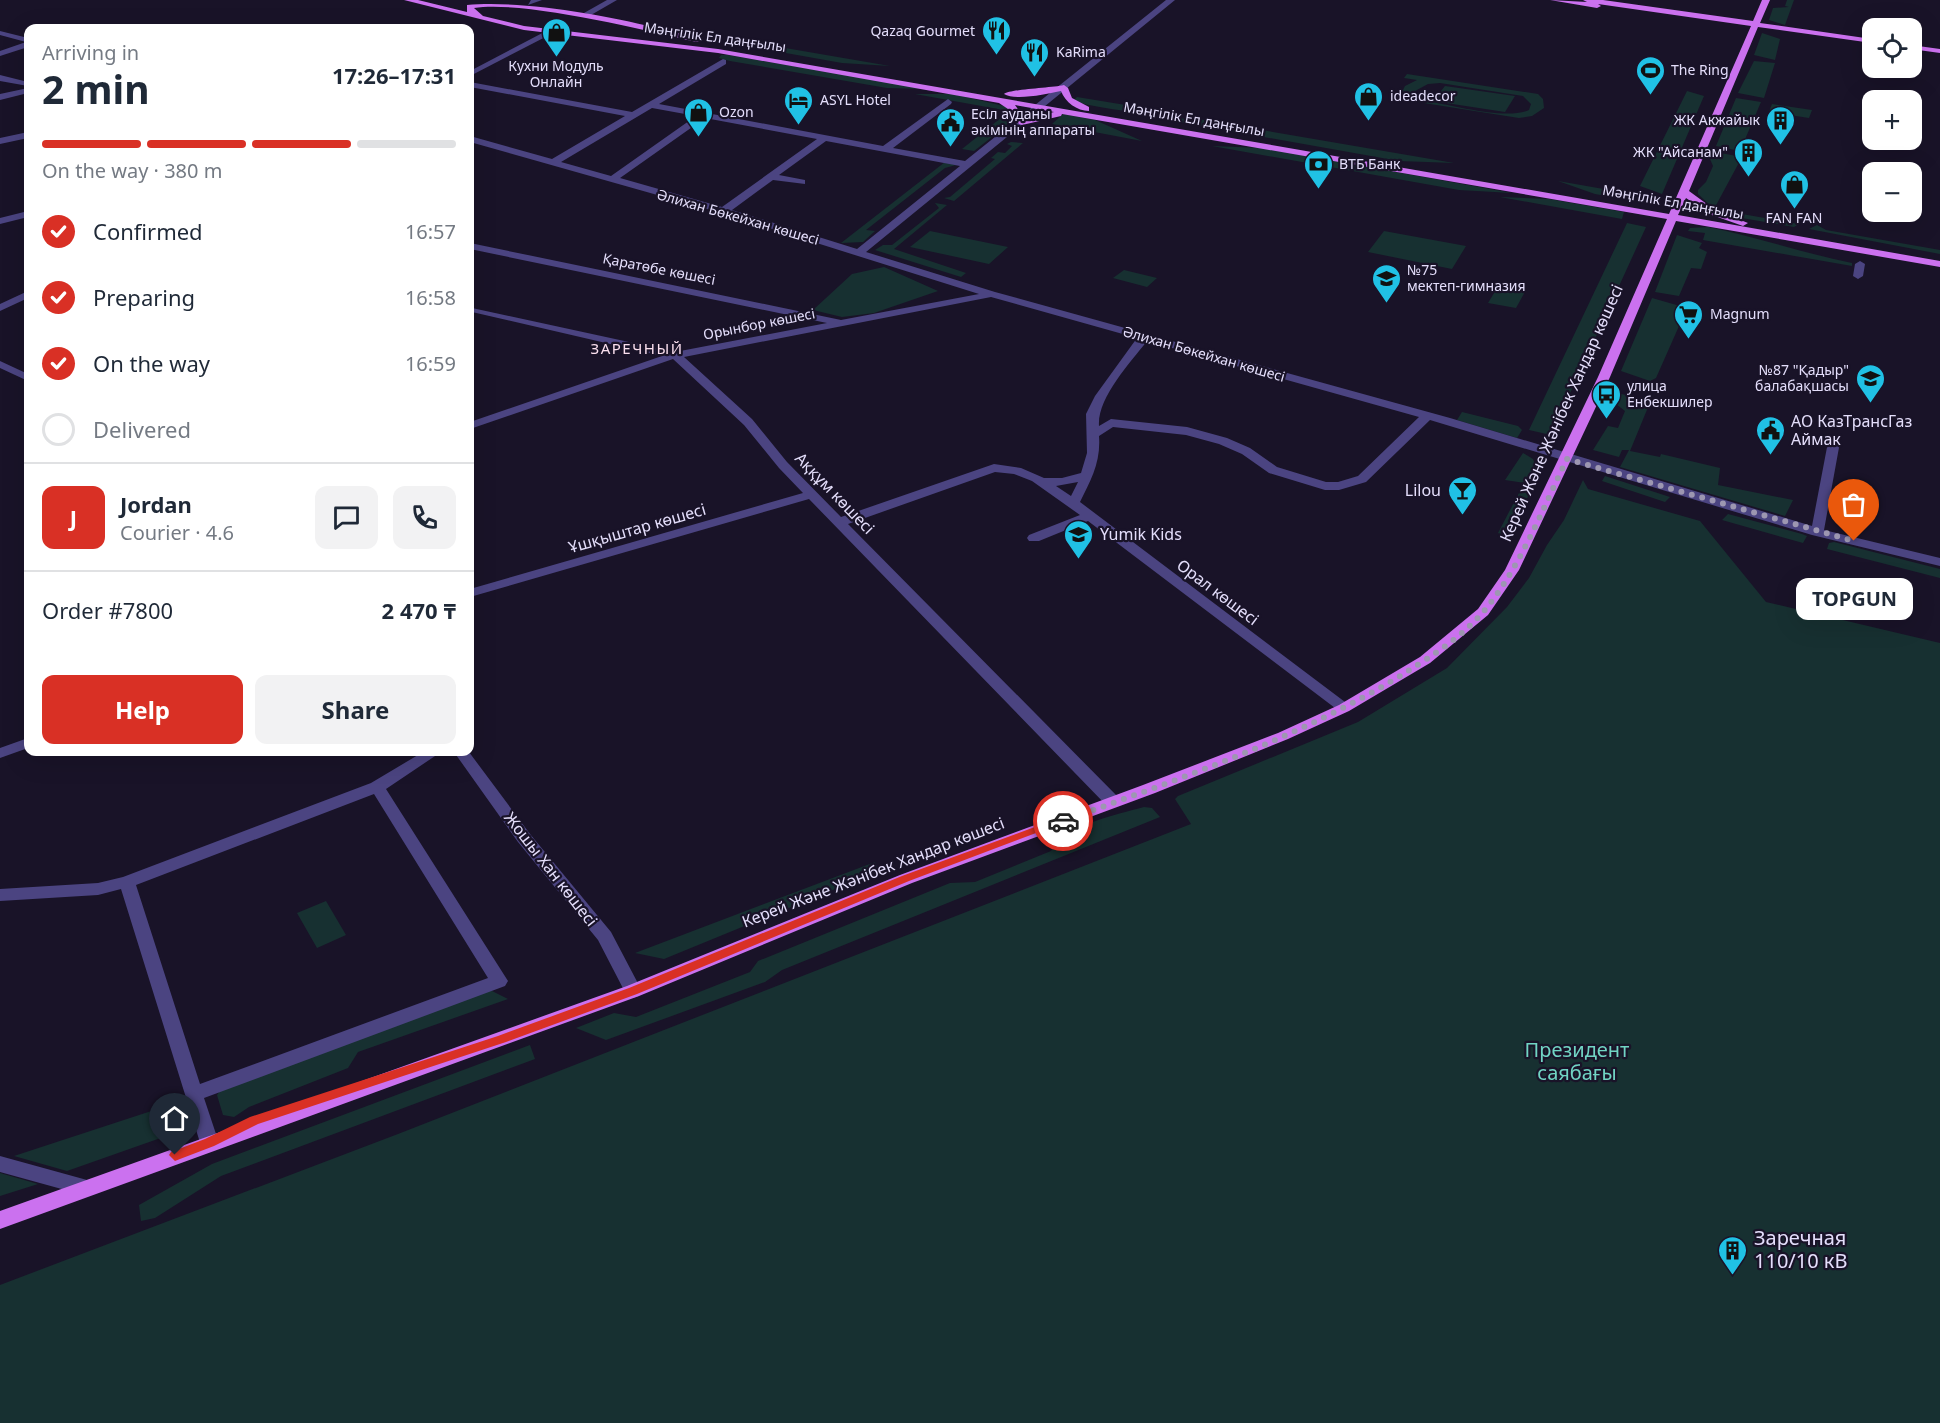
<!DOCTYPE html>
<html lang="en">
<head>
<meta charset="utf-8">
<style>
	:root { --surface:#fff; --page:#f2f2f3; --text:#1f2937; --muted:#747a83; --line:#e0e1e3; --accent:#d93025 }
	body { margin:0; font-family:"Noto Sans",sans-serif; background:var(--page); color:var(--text); height:100vh; display:flex; flex-direction:column; font-size:22px; white-space:nowrap }
	* { box-sizing:border-box; margin:0 }
	p { font-size:20px; color:var(--muted) }
	.icon { flex:none; width:33px; height:33px; fill:none; stroke:currentColor; stroke-width:2; stroke-linecap:round; stroke-linejoin:round }
	.map { position:relative; flex:1; overflow:hidden }
	.panel { position:absolute; left:24px; top:24px; width:450px; height:732px; display:flex; flex-direction:column; background:var(--surface); border-radius:12px; box-shadow:0 6px 24px #0002 }
	.panel>* { flex:none }
	.tools { position:absolute; left:1862px; top:18px; display:grid; gap:12px }
	.tools a { display:grid; place-items:center; width:60px; height:60px; border-radius:12px; background:var(--surface); box-shadow:0 6px 24px #0002; font-size:30px }
	.pin { position:absolute; display:grid; place-items:center; width:51px; height:51px; color:#fff; margin:-62px -26px; border-radius:50% 50% 50% 0; rotate:-45deg; box-shadow:0 0 6px #0007 }
	.pin .icon { rotate:45deg }
	.courier { position:absolute; display:grid; place-items:center; width:60px; height:60px; margin:-30px; border:4px solid #d93025; border-radius:50%; background:#fff; color:#222; box-shadow:0 2px 8px #0007 }
	.bubble { position:absolute; height:42px; border-radius:12px; background:var(--surface); box-shadow:0 6px 24px #0002; font-size:20px; font-weight:700; line-height:42px; text-align:center }
	.overview em { font-style:normal; font-weight:700 }
	.overview div { display:flex; flex-direction:column-reverse }
	.overview { display:flex; align-items:center; justify-content:space-between; height:102px; padding:0 18px }
	h1 { font-size:39px; font-weight:700; line-height:45px }
	.bar { display:grid; grid-template-columns:repeat(4,1fr); gap:9px 6px; align-content:center; height:72px; padding:0 18px }
	.bar i { height:8px; border-radius:4px; background:var(--line) }
	.bar .current { background:var(--accent) }
	.bar p { grid-column:span 4 }
	.line { display:flex; align-items:center; gap:15px; padding:0 18px; border-top:2px solid var(--line) }
	.line div { flex:1 }
	.round { display:grid; place-items:center; flex:none; width:63px; height:63px; border-radius:12px; background:var(--page) }
	ol { padding:0 18px; list-style:none }
	li { display:flex; align-items:center; gap:18px; height:66px }
	li p { margin-inline-start:auto }
	li .icon { padding:6px; border-radius:50%; background:var(--accent); color:#fff; stroke-width:4 }
	li:last-child { color:var(--muted) }
	li i { width:33px; height:33px; border:3px solid var(--line); border-radius:50% }
	.button { display:flex; gap:12px; margin-top:auto; padding:12px 18px }
	.button a { flex:1; height:69px; border-radius:12px; background:var(--accent); color:#fff; font-size:24px; font-weight:700; line-height:69px; text-align:center }
	.button a+a { background:var(--page); color:var(--text) }
	.map>svg:first-child { display:block }
	.green { fill:#173031; fill-rule:evenodd }
	.lines { fill:none; stroke-linecap:round; stroke-linejoin:round }
	.minor { fill:#4b4481; fill-rule:evenodd }
	.major { fill:#cb71ef; fill-rule:evenodd }
	.route { fill:#d93025 }
	.done { stroke:#9d97b1; stroke-width:6; stroke-dasharray:0 10.8 }
	.labels { text-anchor:middle; stroke-width:4.5; stroke-linejoin:round; paint-order:stroke }
	.far-poi-label { font-size:14px; fill:#e4defb; stroke:#191328; text-anchor:start }
	.far-street-label { font-size:14px; fill:#e4defb; stroke:#191328 }
	.far-neighbourhood-label { font-size:15px; letter-spacing:1.5px; fill:#fbe0ef; stroke:#191328 }
	.street-label { font-size:16px; fill:#e4defb; stroke:#191328 }
	.poi-label { font-size:16px; fill:#e4defb; stroke:#191328; text-anchor:start }
	.near-park-label { font-size:20px; fill:#71d4c4; stroke:#191328 }
	.near-poi-label { font-size:20px; fill:#e4defb; stroke:#191328; text-anchor:start }
</style>
</head>
<body>
<div class="map">
<svg width="1940" height="1423" viewBox="0 0 1940 1423">
	<rect width="100%" height="100%" fill="#191328"/>
	<path class="green" d="M1787,0H1794L1785,25L1769,20L1773,8L1789,7L1785,6Z
		M1762,33L1780,39L1775,60L1754,55Z
		M750,42L890,66L842,63L741,45Z
		M721,55H728L927,89L887,88L730,61L719,58Z
		M1754,61L1775,63L1764,98L1738,93Z
		M1407,74L1538,94L1543,99L1544,108L1532,116L1519,118L1411,101L1402,92L1405,86L1417,80L1404,78ZM1440,83L1523,96L1531,104L1529,110C1506,120 1457,106 1431,102L1419,98L1415,91L1428,84Z
		M1445,86L1515,96L1505,112L1433,101Z
		M1687,91L1704,96L1662,194L1640,186Z
		M915,94H953L1008,107L1009,111Z
		M1077,97L1180,114C1143,113 1109,111 1073,101Z
		M1736,98L1761,102L1740,151L1716,146Z
		M1772,104L1812,110L1809,118L1769,112Z
		M1012,109L1013,113L1006,126L974,151L962,149Z
		M1063,114L1095,120L1142,141L1052,124Z
		M1157,118L1198,119L1454,163L1399,161Z
		M1011,142L1023,143L954,201L944,198L950,197L995,159L991,158L998,152L1005,153L1012,146L1007,144Z
		M1212,146L1263,148L1512,193L1459,190Z
		M1715,152L1742,157L1714,209L1799,224L1794,227L1724,215L1715,210L1698,194V190L1706,182L1713,166L1710,159Z
		M945,162L956,165L945,168L866,230L875,231L863,242L841,243Z
		M1558,181L1632,194L1629,200L1595,194Z
		M1500,197L1549,199L1624,212L1622,219Z
		M935,203L947,205L894,249L966,273L961,277L875,250L883,245H892L939,208Z
		M1627,223L1646,227L1551,435L1529,430Z
		M1817,225L1826,230L1940,250V254L1809,229Z
		M1708,227C1757,237 1803,253 1852,263V266L1703,240L1705,233L1688,231L1690,228Z
		M930,231L1003,246L1008,247L989,264L910,247Z
		M1384,231L1466,246L1452,269L1368,252Z
		M1677,235L1702,243L1699,248L1707,252L1701,269L1691,268L1679,296L1655,292Z
		M884,267L938,291L874,313L842,317L813,310L852,274Z
		M1124,270L1157,278L1147,287L1113,278Z
		M1499,285L1526,290L1516,308L1488,303Z
		M1652,298L1687,308L1656,378L1650,381L1621,371Z
		M1616,393L1651,400L1630,451L1660,457L1661,454L1720,468L1718,485L1793,500L1785,516L1620,467L1629,450H1622L1619,457L1593,450L1608,426L1618,428L1625,411L1616,404Z
		M1462,412L1518,426L1522,430L1517,438L1457,420Z
		M1523,453L1533,459L1536,467L1525,483L1505,480Z
		M1605,476L1670,497L1665,502L1602,481Z
		M1583,480L1588,489L1700,521L1766,602L1940,643V1423H0V1285L398,1134L1191,824L1175,799L1178,796L1358,722L1447,668L1507,607L1529,578L1547,545L1564,520Z
		M1520,491L1531,493L1524,502H1518L1510,539L1498,533Z
		M1728,514L1802,534L1807,536L1803,543L1722,520Z
		M1834,542L1940,569V578L1827,549L1829,543Z
		M1144,807L1152,808L1160,817L782,970L765,982L606,1040L576,1028L614,1013L636,1017L750,972L758,961L950,883L975,882L1051,851C1065,825 1116,815 1144,807Z
		M875,862L879,871L664,959L635,953Z
		M326,901L346,935L317,948L297,913Z
		M490,990L508,999L358,1052L348,1068L249,1107L234,1117L223,1115L217,1095L222,1088Z
		M530,1045L535,1059L221,1176L155,1218L141,1221L139,1205L212,1164Z
		M188,1099L189,1128L67,1171L14,1156Z
		M0,1173L38,1184L0,1196Z"/>
	<g class="lines">
		<path class="minor" d="M531,0H542L528,5Z
			M607,0H617L591,15L584,13Z
			M1166,0H1175L866,252L995,292L1450,418L1812,526L1828,442L1834,438L1838,439L1840,442L1824,530L1940,558V566L1812,535L1430,420L1366,482L1339,490H1325L1269,473L1242,454L1219,444L1186,435L1113,427L1099,436C1101,462 1091,480 1080,502L1349,705L1351,708L1344,713L1339,711L1088,521L1039,541H1029L1027,538L1029,535L1080,515L1032,481L1014,474L995,472L848,524L1119,798L1121,802L1119,806H1107L809,499L470,597V589L803,493L779,468L744,425L673,359L470,429V422L662,356L472,312V308L675,352L827,323L470,249V243L841,320L979,294L721,213L470,142V136L552,159L625,116L470,87V82L632,112L723,59L726,60V64L659,104L883,146L948,99L952,102L951,104L893,148L965,161ZM652,108L696,116L611,176L561,162ZM705,118L817,139L722,207L620,178ZM826,141L960,166L857,249L732,210L773,180L805,184V180L779,175ZM991,297L1137,338L1095,396L1086,414L1087,453L1081,473L1062,478H1044L1021,468L994,464L841,517L787,462L752,419L684,357ZM1147,341L1419,417L1358,476L1338,482H1326L1277,467L1250,448L1227,438L1187,427L1111,419L1099,426C1097,398 1130,363 1147,341ZM1078,482L1071,496L1056,486Z
			M550,29L557,31L470,76V71Z
			M0,31L28,38V47L0,56V51L26,42L0,35Z
			M0,75L28,82V86L0,81Z
			M28,88V93L0,100V94Z
			M28,132V138L0,144V138Z
			M28,211V217L0,224V218Z
			M1860,261L1865,264L1863,276L1858,279L1853,276L1855,264Z
			M28,291V298L0,311V304Z
			M0,361L28,374V381L0,368Z
			M28,738V748L0,758V748Z
			M423,752H441L386,789L508,981L505,986L204,1098L219,1143L216,1149L209,1151L202,1149L121,889L98,895L0,901V889L98,883L123,877L371,783ZM374,794L488,978L200,1084L136,885Z
			M454,752H469L530,834L611,932L642,991L639,996L633,998L627,996L598,940L518,842Z
			M0,1156L87,1180L94,1182L97,1188L94,1194L87,1196L0,1172Z"/>
		<path class="major" d="M404,0H418L467,12V5C518,0 601,14 653,27C667,30 689,32 701,40L697,42C645,30 522,0 474,8L483,16L524,26L718,49L1669,214L1751,26L1598,4L1601,6L1597,8L1550,0L1587,2L1583,0H1603L1753,21L1762,0H1770L1760,23L1872,39V43L1758,27L1689,191L1715,210L1748,223L1743,226L1709,214L1686,198L1678,215L1940,261V267L1676,221L1610,377L1519,570L1488,615L1430,663L1349,711L1288,739L1155,793L912,883L639,996L0,1229V1211L627,986L900,875L1143,785L1278,733L1339,705L1420,657L1478,609L1505,570L1598,377L1667,219L1062,114L1061,116L1022,125L1019,124L1011,111L999,103L718,53L524,30ZM1015,105L1054,112L1025,119Z
			M1911,45L1940,49V53L1911,49Z
			M1064,85L1068,88L1072,98L1089,107V111C1077,111 1065,102 1061,91C1047,94 1015,101 1004,94C1011,89 1051,88 1064,85Z"/>
	</g>
	<path class="route" d="M1059,818L1068,821L909,881L637,994L506,1042L258,1124L214,1146L180,1159L175,1161L169,1155L171,1152L205,1139L250,1117L498,1036L629,988L902,876Z"/>
	<g class="lines">
		<path class="done" d="M1063,821C1179,779 1300,738 1405,673C1432,656 1463,636 1484,611C1520,568 1542,510 1567,459L1854,541"/>
	</g>
	<defs>
		<symbol id="restaurant-pin" viewBox="-11 -11 22 30"><path d="M0 17L-7.5 6A9.5 9.5 0 1 1 7.5 6Z" fill="#20c1e5" stroke="#191328"/><path d="M-5-6h1v4h1v-4h1v4h1v-4h1v5L-1.5 .5V6h-2V.5L-5-1ZM5-6V6H3V1.5H1.5Q1.5-4 5-6Z" fill="#111"/></symbol>
		<symbol id="shop-pin" viewBox="-11 -11 22 30"><path d="M0 17L-7.5 6A9.5 9.5 0 1 1 7.5 6Z" fill="#20c1e5" stroke="#191328"/><path d="M-5-2.5h2.3a2.7 3.5 0 0 1 5.4 0H5L5.5 6h-11ZM-1.5-2.5h3a1.5 2.3 0 0 0-3 0Z" fill="#111"/></symbol>
		<symbol id="stadium-pin" viewBox="-11 -11 22 30"><path d="M0 17L-7.5 6A9.5 9.5 0 1 1 7.5 6Z" fill="#20c1e5" stroke="#191328"/><path d="M0-5a6.5 5 0 1 0 0 10a6.5 5 0 1 0 0-10ZM-3.5-1.8h7v3.6h-7Z" fill="#111"/></symbol>
		<symbol id="hotel-pin" viewBox="-11 -11 22 30"><path d="M0 17L-7.5 6A9.5 9.5 0 1 1 7.5 6Z" fill="#20c1e5" stroke="#191328"/><path d="M-6-4.5h1.5V1H6V5H4.5V3h-9V5H-6ZM-4 0a1.8 1.8 0 1 1 3.6 0ZM.5 0V-2.5h3Q6-2.5 6 0Z" fill="#111"/></symbol>
		<symbol id="building-pin" viewBox="-11 -11 22 30"><path d="M0 17L-7.5 6A9.5 9.5 0 1 1 7.5 6Z" fill="#20c1e5" stroke="#191328"/><path d="M-4-6H4V6H1V3H-1V6H-4ZM-2.5-4.3h1.7v1.8h-1.7ZM.8-4.3h1.7v1.8H.8ZM-2.5-1h1.7V.8h-1.7ZM.8-1h1.7V.8H.8Z" fill="#111"/></symbol>
		<symbol id="civic-pin" viewBox="-11 -11 22 30"><path d="M0 17L-7.5 6A9.5 9.5 0 1 1 7.5 6Z" fill="#20c1e5" stroke="#191328"/><path d="M-.6-6.5H3V-4.5H.6V-3L4-1V1h2V6H-6V1h2V-1L-.6-3ZM-1.2 2.5V6h2.4V2.5Z" fill="#111"/></symbol>
		<symbol id="bank-pin" viewBox="-11 -11 22 30"><path d="M0 17L-7.5 6A9.5 9.5 0 1 1 7.5 6Z" fill="#20c1e5" stroke="#191328"/><path d="M-6-4H6V4H-6ZM0-2.3a2.3 2.3 0 1 0 0 4.6a2.3 2.3 0 1 0 0-4.6Z" fill="#111"/></symbol>
		<symbol id="school-pin" viewBox="-11 -11 22 30"><path d="M0 17L-7.5 6A9.5 9.5 0 1 1 7.5 6Z" fill="#20c1e5" stroke="#191328"/><path d="M0-5L7-2L0 1L-7-2ZM-4 1L0 2.5L4 1V4Q0 6-4 4Z" fill="#111"/></symbol>
		<symbol id="supermarket-pin" viewBox="-11 -11 22 30"><path d="M0 17L-7.5 6A9.5 9.5 0 1 1 7.5 6Z" fill="#20c1e5" stroke="#191328"/><path d="M-6-5.5h2.5l.6 2H6L4.5 2H-2.5L-4.4-4H-6ZM-1.5 3.2a1.3 1.3 0 1 0 .1 0ZM3 3.2a1.3 1.3 0 1 0 .1 0Z" fill="#111"/></symbol>
		<symbol id="bus-pin" viewBox="-11 -11 22 30"><path d="M0 17L-7.5 6A9.5 9.5 0 1 1 7.5 6Z" fill="#20c1e5" stroke="#191328"/><path d="M-5-6H5V4H4V6H2V4H-2V6H-4V4H-5ZM-3.5-4V0h7V-4ZM-3.5 1.2v1.5H-2V1.2ZM2 1.2v1.5H3.5V1.2Z" fill="#111"/></symbol>
		<symbol id="bar-pin" viewBox="-11 -11 22 30"><path d="M0 17L-7.5 6A9.5 9.5 0 1 1 7.5 6Z" fill="#20c1e5" stroke="#191328"/><path d="M-6-5H6L.8 .8V4.5H3.5V6h-7V4.5H-.8V.8Z" fill="#111"/></symbol>
	</defs>
	<g fill-rule="evenodd">
		<use href="#restaurant-pin" x="980" y="14" width="33" height="45"/>
		<use href="#shop-pin" x="540" y="16" width="33" height="45"/>
		<use href="#restaurant-pin" x="1018" y="36" width="33" height="45"/>
		<use href="#stadium-pin" x="1634" y="54" width="33" height="45"/>
		<use href="#shop-pin" x="1352" y="80" width="33" height="45"/>
		<use href="#hotel-pin" x="782" y="84" width="33" height="45"/>
		<use href="#shop-pin" x="682" y="96" width="33" height="45"/>
		<use href="#building-pin" x="1764" y="104" width="33" height="45"/>
		<use href="#civic-pin" x="934" y="106" width="33" height="45"/>
		<use href="#building-pin" x="1732" y="136" width="33" height="45"/>
		<use href="#bank-pin" x="1302" y="148" width="33" height="45"/>
		<use href="#shop-pin" x="1778" y="168" width="33" height="45"/>
		<use href="#school-pin" x="1370" y="262" width="33" height="45"/>
		<use href="#supermarket-pin" x="1672" y="298" width="33" height="45"/>
		<use href="#school-pin" x="1854" y="362" width="33" height="45"/>
		<use href="#bus-pin" x="1590" y="378" width="33" height="45"/>
		<use href="#civic-pin" x="1754" y="414" width="33" height="45"/>
		<use href="#bar-pin" x="1446" y="474" width="33" height="45"/>
		<use href="#school-pin" x="1062" y="518" width="33" height="45"/>
		<use href="#building-pin" x="1716" y="1234" width="33" height="45"/>
	</g>
	<g class="labels">
		<g class="far-poi-label">
			<text x="975" y="36" text-anchor="end">Qazaq Gourmet</text>
			<text x="1056" y="57">KaRima</text>
			<text x="556" y="71" text-anchor="middle">Кухни Модуль<tspan x="556" dy="16">Онлайн</tspan></text>
			<text x="1671" y="75">The Ring</text>
			<text x="1390" y="101">ideadecor</text>
			<text x="820" y="105">ASYL Hotel</text>
			<text x="719" y="117">Ozon</text>
			<text x="971" y="119">Есіл ауданы<tspan x="971" dy="16">әкімінің аппараты</tspan></text>
			<text x="1760" y="125" text-anchor="end">ЖК Акжайык</text>
			<text x="1728" y="157" text-anchor="end">ЖК "Айсанам"</text>
			<text x="1339" y="169">ВТБ Банк</text>
			<text x="1794" y="223" text-anchor="middle">FAN FAN</text>
			<text x="1407" y="275">№75<tspan x="1407" dy="16">мектеп-гимназия</tspan></text>
			<text x="1710" y="319">Magnum</text>
			<text x="1849" y="375" text-anchor="end">№87 "Қадыр"<tspan x="1849" dy="16">балабақшасы</tspan></text>
			<text x="1627" y="391">улица<tspan x="1627" dy="16">Енбекшилер</tspan></text>
		</g>
		<g class="far-street-label">
			<text transform="translate(715 37) rotate(8)" y="5">Мәңгілік Ел даңғылы</text>
			<text transform="translate(1194 119) rotate(10)" y="5">Мәңгілік Ел даңғылы</text>
			<text transform="translate(1673 202) rotate(10)" y="5">Мәңгілік Ел даңғылы</text>
			<text transform="translate(738 217) rotate(16)" y="5">Әлихан Бөкейхан көшесі</text>
			<text transform="translate(659 269) rotate(11)" y="5">Қаратөбе көшесі</text>
			<text transform="translate(759 324) rotate(-11)" y="5">Орынбор көшесі</text>
			<text transform="translate(1204 354) rotate(16)" y="5">Әлихан Бөкейхан көшесі</text>
		</g>
		<g class="far-neighbourhood-label">
			<text x="637" y="354">ЗАРЕЧНЫЙ</text>
		</g>
		<g class="street-label">
			<text transform="translate(1561 413) rotate(-66)" y="6">Керей Және Жәнібек Хандар көшесі</text>
			<text transform="translate(835 493) rotate(46)" y="6">Аққұм көшесі</text>
			<text transform="translate(637 528) rotate(-16)" y="6">Ұшқыштар көшесі</text>
			<text transform="translate(1218 592) rotate(37)" y="6">Орал көшесі</text>
			<text transform="translate(551 869) rotate(52)" y="6">Жошы Хан көшесі</text>
			<text transform="translate(873 872) rotate(-21)" y="6">Керей Және Жәнібек Хандар көшесі</text>
		</g>
		<g class="poi-label">
			<text x="1791" y="427">АО КазТрансГаз<tspan x="1791" dy="18">Аймак</tspan></text>
			<text x="1441" y="496" text-anchor="end">Lilou</text>
			<text x="1100" y="540">Yumik Kids</text>
		</g>
		<g class="near-park-label">
			<text x="1577" y="1057">Президент<tspan x="1577" dy="23">саябағы</tspan></text>
		</g>
		<g class="near-poi-label">
			<text x="1754" y="1245">Заречная<tspan x="1754" dy="23">110/10 кВ</tspan></text>
		</g>
	</g>
</svg>
<div class="tools">
<a><svg class="icon" aria-label="locate" viewBox="0 0 24 24"><circle cx="12" cy="12" r="6"/><path d="M12 2v4M12 18v4M2 12h4M18 12h4"/></svg></a>
<a>+</a>
<a>−</a>
</div>
<div class="pin" style="left:1854px;top:541px;background:#ea580c"><svg class="icon" aria-label="bag" viewBox="0 0 24 24"><path d="M5 8h14l-1 12H6zM9 8a3 3 0 0 1 6 0"/></svg></div>
<div class="pin" style="left:175px;top:1155px;background:#1f2937"><svg class="icon" aria-label="home" viewBox="0 0 24 24"><path d="M3 11l9-7 9 7M6 9v11h12V9"/></svg></div>
<div class="courier" style="left:1063px;top:821px"><svg class="icon" aria-label="car" viewBox="0 0 24 24"><path d="M5 17H2v-5l4-1 3-4h7l3 4 3 1v5h-3M9 17h6M6 11h13"/><circle cx="7" cy="17" r="2"/><circle cx="17" cy="17" r="2"/></svg></div>
<div class="bubble" style="left:1796px;top:578px;width:117px">TOPGUN</div>
<section class="panel">
<div class="overview"><div><h1>2 min</h1><p>Arriving in</p></div><em>17:26–17:31</em></div>
<div class="bar"><i class="current"></i><i class="current"></i><i class="current"></i><i></i><p>On the way · 380 m</p></div>
<ol>
<li><svg class="icon" aria-label="check" viewBox="0 0 24 24"><path d="M5 12l5 5 9-10"/></svg>Confirmed<p>16:57</p></li>
<li><svg class="icon" aria-label="check" viewBox="0 0 24 24"><path d="M5 12l5 5 9-10"/></svg>Preparing<p>16:58</p></li>
<li><svg class="icon" aria-label="check" viewBox="0 0 24 24"><path d="M5 12l5 5 9-10"/></svg>On the way<p>16:59</p></li>
<li><i></i>Delivered</li>
</ol>
<div class="line" style="height:108px"><b class="round" style="background:var(--accent);color:#fff">J</b><div><b>Jordan</b><p>Courier · 4.6</p></div><a class="round"><svg class="icon" aria-label="chat" viewBox="0 0 24 24"><path d="M4 5h16v11H9l-5 4z"/></svg></a><a class="round"><svg class="icon" aria-label="phone" viewBox="0 0 24 24"><path d="M5 4h4l2 5-3 2q2 4 5 5l2-3 5 2v4C11 20 4 13 5 4z"/></svg></a></div>
<div class="line" style="height:78px"><div>Order #7800</div><b>2 470 ₸</b></div>
<div class="button"><a>Help</a><a>Share</a></div>
</section>
</div>
</body>
</html>
